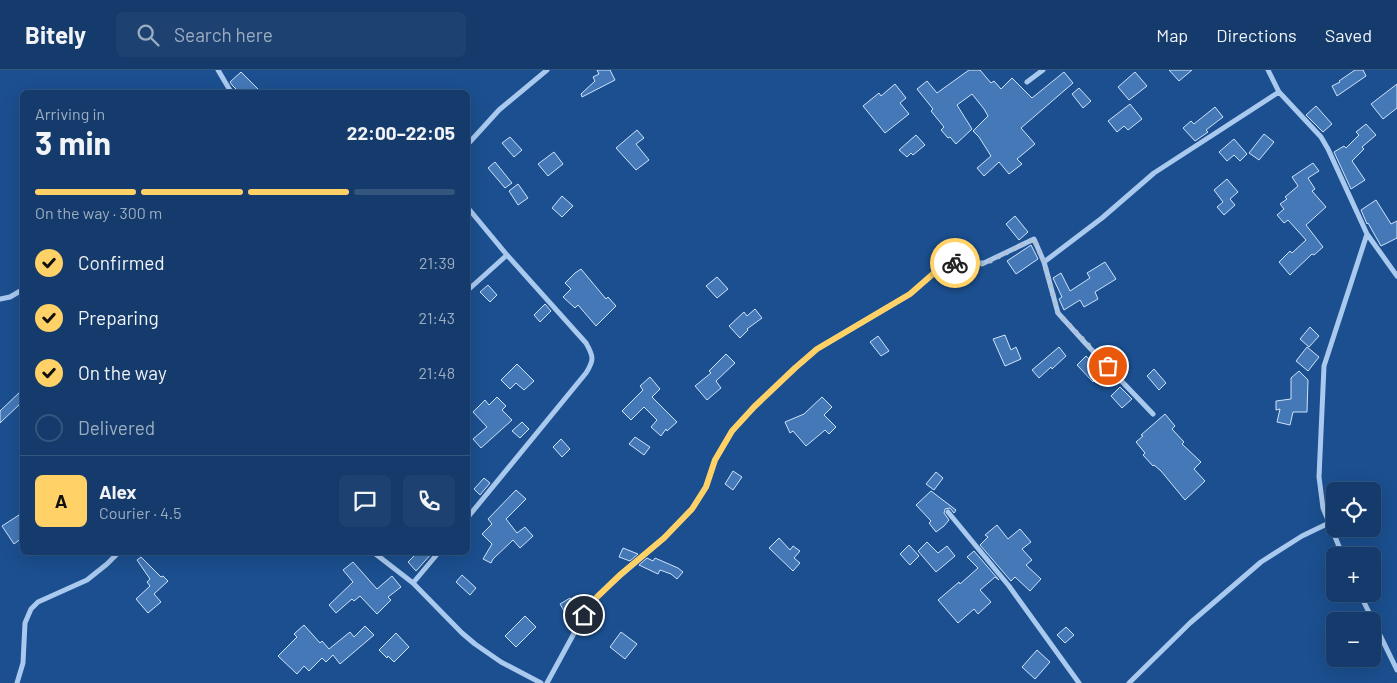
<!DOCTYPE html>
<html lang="en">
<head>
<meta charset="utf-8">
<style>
	:root { --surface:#143b6b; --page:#1d4271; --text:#f1f3f6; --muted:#9dadc1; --line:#33557e; --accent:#ffd166 }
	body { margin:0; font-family:Barlow,sans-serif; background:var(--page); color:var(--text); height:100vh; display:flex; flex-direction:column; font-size:19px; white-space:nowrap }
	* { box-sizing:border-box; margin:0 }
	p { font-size:16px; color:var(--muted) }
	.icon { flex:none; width:28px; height:28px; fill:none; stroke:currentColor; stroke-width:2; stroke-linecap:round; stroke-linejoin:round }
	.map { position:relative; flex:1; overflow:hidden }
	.sheet { position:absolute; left:20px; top:20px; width:450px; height:465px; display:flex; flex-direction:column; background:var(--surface); border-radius:8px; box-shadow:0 5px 20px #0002,0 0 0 1px var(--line) }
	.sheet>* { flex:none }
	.controls { position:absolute; left:1326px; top:412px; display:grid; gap:10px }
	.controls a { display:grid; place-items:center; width:55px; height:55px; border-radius:8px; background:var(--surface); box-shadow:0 5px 20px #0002,0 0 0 1px var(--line); font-size:25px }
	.pin { position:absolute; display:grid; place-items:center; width:42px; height:42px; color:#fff; margin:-21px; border:2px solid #fff; border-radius:50%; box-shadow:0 1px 5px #0007 }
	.courier { position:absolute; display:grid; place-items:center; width:50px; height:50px; margin:-25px; border:4px solid #ffd166; border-radius:50%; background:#fff; color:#222; box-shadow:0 1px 6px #0007 }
	.overview em { font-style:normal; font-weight:700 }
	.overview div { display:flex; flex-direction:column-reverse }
	.overview { display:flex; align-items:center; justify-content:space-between; height:85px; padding:0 15px }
	h1 { font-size:32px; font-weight:700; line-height:38px }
	.bar { display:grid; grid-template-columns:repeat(4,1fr); gap:8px 5px; align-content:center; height:60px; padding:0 15px }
	.bar i { height:6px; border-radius:4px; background:var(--line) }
	.bar .selected { background:var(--accent) }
	.bar p { grid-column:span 4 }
	.line { display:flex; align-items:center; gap:12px; padding:0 15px; border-top:1px solid var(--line) }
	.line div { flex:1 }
	.round { display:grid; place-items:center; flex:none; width:52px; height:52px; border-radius:8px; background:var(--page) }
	ol { padding:0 15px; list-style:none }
	li { display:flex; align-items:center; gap:15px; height:55px }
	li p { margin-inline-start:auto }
	li .icon { padding:5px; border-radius:50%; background:var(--accent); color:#111; stroke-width:4 }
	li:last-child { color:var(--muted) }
	li i { width:28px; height:28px; border:2px solid var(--line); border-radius:50% }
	header { display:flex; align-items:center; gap:30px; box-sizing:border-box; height:70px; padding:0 25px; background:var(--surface); border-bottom:1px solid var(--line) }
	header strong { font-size:24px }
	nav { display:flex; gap:28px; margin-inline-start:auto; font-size:18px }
	.search { width:350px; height:45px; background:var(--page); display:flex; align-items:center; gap:12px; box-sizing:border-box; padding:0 18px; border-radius:8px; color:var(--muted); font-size:19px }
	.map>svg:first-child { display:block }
	.building { fill:#4478b7; stroke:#cfe3fa }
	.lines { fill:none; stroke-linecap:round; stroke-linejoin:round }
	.minor { stroke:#a9c9ee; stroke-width:5 }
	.done { stroke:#afc1d8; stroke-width:5; stroke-dasharray:0 9 }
	.route { stroke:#ffd166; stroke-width:6 }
</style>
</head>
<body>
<header>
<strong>Bitely</strong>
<div class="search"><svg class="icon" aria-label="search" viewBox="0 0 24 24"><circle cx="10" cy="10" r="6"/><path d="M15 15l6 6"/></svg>Search here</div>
<nav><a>Map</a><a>Directions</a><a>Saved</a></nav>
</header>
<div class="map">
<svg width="1397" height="613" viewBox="0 0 1397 613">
	<rect width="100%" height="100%" fill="#1b4f8f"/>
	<path class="building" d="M597,0H610L615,10L582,27L581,24L595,11L593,7L599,4Z
		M969,0H980L991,13L994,11L1001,19L1012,8L1032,28L1064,2L1073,13L1021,58L1035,74L1017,89L1022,94L1009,104L999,92L984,106L977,98L991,86L979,67L973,61L988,46L984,39L972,24L957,35L972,59L956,74L950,67L948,68L941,60L944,57L931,41L933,39L917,19L927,11L937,23Z
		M1169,0H1192L1179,11Z
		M1355,0H1363L1366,6L1337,26L1332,16L1340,12L1339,11Z
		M241,2L261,22H239L232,15L230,12Z
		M1135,2L1147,16L1129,30L1118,17Z
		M895,14L906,28L900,33L909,44L885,63L863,36L879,23L881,26Z
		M1397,14V38L1383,49L1371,34Z
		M1079,18L1091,31L1083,38L1072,24Z
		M1130,34L1142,49L1128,60L1124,56L1117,62L1108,51Z
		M1316,36L1332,54L1323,62L1306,45Z
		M1215,37L1223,47L1206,60L1208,62L1195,71L1183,58L1191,51L1194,54Z
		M1366,54L1376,65L1362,77L1364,79L1352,91L1365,110L1351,119L1334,82L1344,76L1346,78L1359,65L1356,62Z
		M637,60L644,68L636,74L649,90L636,100L616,78Z
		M1264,64L1274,72L1259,90L1249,83Z
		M916,65L925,75L913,85L911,83L907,87L899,80Z
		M510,67L522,80L514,87L502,73Z
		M1234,69L1247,84L1240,91L1234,85L1227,91L1219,82Z
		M554,82L563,94L548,106L538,94Z
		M495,92L512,113L505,118L488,98Z
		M1313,93L1319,101L1308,108L1315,119L1312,121L1326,137L1306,155L1323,177L1314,185L1312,184L1290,205L1279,192L1290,181L1292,183L1306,170L1288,150L1284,153L1277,145L1284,139L1280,134L1287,129L1285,127L1298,116L1292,107Z
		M1227,109L1238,122L1230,129L1235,135L1224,145L1217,137L1223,132L1214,120Z
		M518,114L528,128L518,135L509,121Z
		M562,126L573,136L562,147L552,138Z
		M1376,130L1391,154L1397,151V168L1381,176L1368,153L1367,154L1361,140Z
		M1015,146L1028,162L1019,170L1006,154Z
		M1031,175L1038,189L1016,204L1007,191Z
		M1105,192L1116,209L1095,222L1098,229L1084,237L1080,230L1064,240L1059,229L1062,227L1053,208L1061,203L1070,221L1090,208L1087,203Z
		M581,199L606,229L608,227L616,236L596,256L578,235L575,238L563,227L571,219L565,213L575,203Z
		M717,207L728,219L717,228L706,216Z
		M488,215L497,225L490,232L480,222Z
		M545,234L551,241L540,252L534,245Z
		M755,239L762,248L747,259L748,260L740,268L729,256L744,242L747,246Z
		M1310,257L1319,266L1309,277L1300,269Z
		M1005,265L1011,280L1016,277L1021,289L1005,296L993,269Z
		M878,266L889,281L881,286L870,272Z
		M1059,277L1066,286L1052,299L1051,297L1039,308L1032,300Z
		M1307,277L1319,287L1308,301L1296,291Z
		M726,284L735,293L716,311L721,318L707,330L695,316L711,303L709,301Z
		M1086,286L1103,303L1093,312L1077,295Z
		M517,294L534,311L524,320L516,313L510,319L501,310Z
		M1154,299L1166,313L1159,320L1147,306Z
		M1299,301L1308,310L1307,342H1293L1290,355L1277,352L1280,339L1276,340V331L1291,329V308Z
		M650,307L660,319L652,327L677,352L667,361L666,359L661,366L651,357L657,350L644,337L631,350L622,341L643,320L640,316Z
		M1120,317L1132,329L1122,338L1111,326Z
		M22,320V332L0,353V341Z
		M497,327L506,336L502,340L512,350L481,378L473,369L487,357L473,342L485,330L489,335Z
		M822,327L832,337L824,345L836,357L829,364L825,360L806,376L793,361L790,363L785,352L804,344Z
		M1165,344L1175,356L1172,359L1184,372L1182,374L1201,392L1194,399L1205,411L1185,430L1161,401L1154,395L1153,396L1143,385L1145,383L1136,372L1143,366L1141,365Z
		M522,352L529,359L520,368L512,361Z
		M635,367L650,377L644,385L629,374Z
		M561,369L570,379L562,387L553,377Z
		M733,401L742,407L733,420L725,414Z
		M936,402L943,408L934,420L926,414Z
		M484,408L490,413L480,425L474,419Z
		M516,420L526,429L506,449L517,463L525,457L533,466L520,478L513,470L493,489L491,493L483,489L492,474L482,464L492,454L488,449Z
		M931,421L956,440L954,443L950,438L945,439L944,443L949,450L944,456L936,462L929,453L931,451L916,435Z
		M19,445L22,451V468L14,474L2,456Z
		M997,455L1008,469L1020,459L1031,472L1022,479L1032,490L1026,495L1041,509L1030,521L1015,507L1011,511L980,475L988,467L985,465Z
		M779,468L790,480L793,476L800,481L794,488L800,493L793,501L769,478Z
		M927,472L938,483L947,476L955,486L936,502L918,481Z
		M909,475L919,486L910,495L900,484Z
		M623,478L638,484L630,491L619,487Z
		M974,481L999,510L995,507L980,520L991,532L978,544L974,539L958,553L938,530L959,512L960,514L978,498L967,487Z
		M418,482H433L416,501L408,492Z
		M141,487L161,507L163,506L168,511L154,524L161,532L148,543L136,529L150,516L147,512L150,509L137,490Z
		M647,488L653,491L655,488L678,498L683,502L677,509L671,504L660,500L658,504L639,495Z
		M353,492L377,519L392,506L401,517L388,527L391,530L377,544L360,526L354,531L352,529L336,543L329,535L353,512L343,500Z
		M462,505L476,518L470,525L456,512Z
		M570,528L577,538L566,544L560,534Z
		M525,546L536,557L516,577L505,566Z
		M304,555L320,573L322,571L329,579L350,562L354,567L365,556L374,565L340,594L333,585L326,592L322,588L309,601L304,596L297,604L278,586L297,567L294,564Z
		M1066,557L1074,565L1065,573L1057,565Z
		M621,562L637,574L625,589L610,577Z
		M396,563L409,577L394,592L388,586L387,588L379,580Z
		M1037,580L1050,592L1035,609L1022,597Z"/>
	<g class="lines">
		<path class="minor" d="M218,0L231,22
			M1268,0L1279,22L1321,67L1328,79L1367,164L1397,206
			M1027,12L1043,0
			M468,74L499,40L547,0
			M468,138L507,185L586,273C594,287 594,290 586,303L468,447
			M1044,192L1058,243L1087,275L1153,344
			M468,220L507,185
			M0,229L10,227L22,220
			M948,442L1009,516L1079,613
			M373,482L413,513L462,563L475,574L501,592L541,613
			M1343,486L1323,438L1319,407L1324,296L1367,164
			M413,513L439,482
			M1360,524L1397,600
			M17,613L23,593L25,553L31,539L38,532L87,510L107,494L119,482
			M547,613L584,545L597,527L621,505L664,468L692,439L706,417L715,390L732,361L754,337L795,298L817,279L910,224L941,197L956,192L984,193L1034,169L1044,192L1102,148L1154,103L1279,22
			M1129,613L1190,553L1261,492L1302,466L1329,453"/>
	</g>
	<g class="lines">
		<path class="done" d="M955,193L984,194L1034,169L1044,192L1058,243L1108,296"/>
		<path class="route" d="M584,545L597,527L621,504L664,468L692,439L706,417L715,390L732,361L754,337L795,298L817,279L910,224L942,196L955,193"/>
	</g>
</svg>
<div class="controls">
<a><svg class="icon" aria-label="locate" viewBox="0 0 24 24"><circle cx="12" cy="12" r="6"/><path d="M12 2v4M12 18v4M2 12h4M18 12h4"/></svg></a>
<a>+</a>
<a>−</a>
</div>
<div class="pin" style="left:1108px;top:296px;background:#ea580c"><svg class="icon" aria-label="bag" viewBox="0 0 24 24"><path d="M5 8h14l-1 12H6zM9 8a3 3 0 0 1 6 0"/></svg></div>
<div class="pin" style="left:584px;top:545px;background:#1f2937"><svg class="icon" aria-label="home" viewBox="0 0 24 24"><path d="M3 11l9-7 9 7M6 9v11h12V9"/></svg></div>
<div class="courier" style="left:955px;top:193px"><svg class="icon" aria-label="bike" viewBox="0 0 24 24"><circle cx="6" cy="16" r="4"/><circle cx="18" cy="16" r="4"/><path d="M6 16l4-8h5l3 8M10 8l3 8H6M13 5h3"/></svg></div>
<section class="sheet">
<div class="overview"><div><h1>3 min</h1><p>Arriving in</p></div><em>22:00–22:05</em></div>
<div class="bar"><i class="selected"></i><i class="selected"></i><i class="selected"></i><i></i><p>On the way · 300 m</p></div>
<ol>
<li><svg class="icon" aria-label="check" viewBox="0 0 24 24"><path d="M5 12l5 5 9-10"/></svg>Confirmed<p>21:39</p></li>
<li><svg class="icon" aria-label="check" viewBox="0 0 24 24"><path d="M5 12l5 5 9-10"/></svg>Preparing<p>21:43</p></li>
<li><svg class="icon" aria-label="check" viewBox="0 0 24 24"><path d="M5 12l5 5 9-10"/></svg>On the way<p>21:48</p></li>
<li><i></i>Delivered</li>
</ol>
<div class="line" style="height:90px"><b class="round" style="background:var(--accent);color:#111">A</b><div><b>Alex</b><p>Courier · 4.5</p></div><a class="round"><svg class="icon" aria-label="chat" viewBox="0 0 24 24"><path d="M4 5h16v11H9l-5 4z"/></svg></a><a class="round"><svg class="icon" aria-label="phone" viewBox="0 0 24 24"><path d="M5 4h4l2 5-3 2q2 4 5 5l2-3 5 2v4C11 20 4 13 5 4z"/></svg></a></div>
</section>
</div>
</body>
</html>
